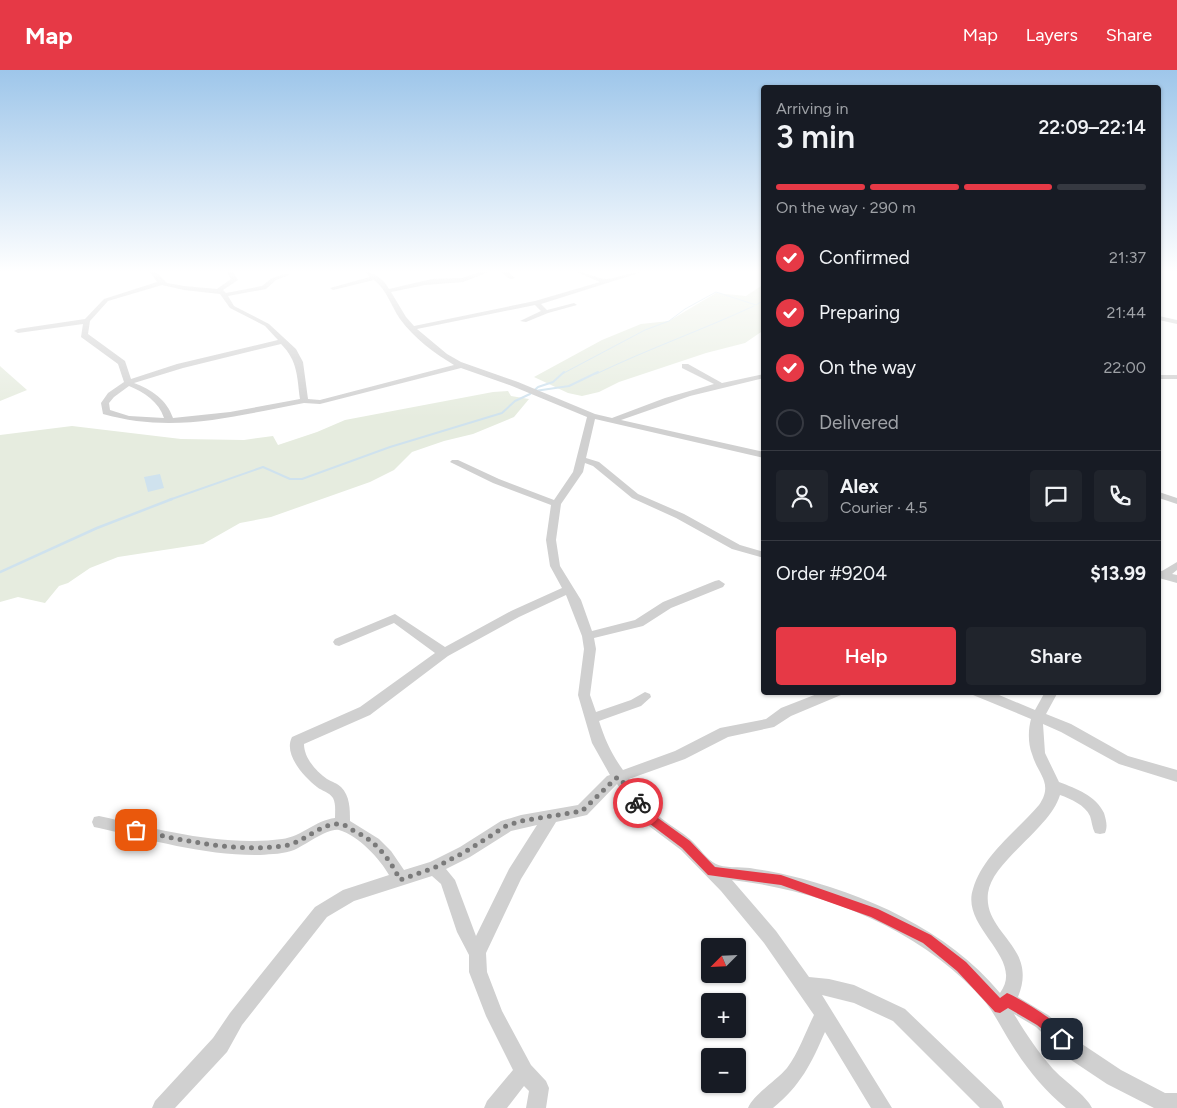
<!DOCTYPE html>
<html lang="en">
<head>
<meta charset="utf-8">
<style>
	:root { --surface:#171b24; --page:#20242c; --text:#f1f3f6; --muted:#9ea1a6; --line:#363941; --accent:#e63946 }
	body { margin:0; font-family:Figtree,sans-serif; background:var(--page); color:var(--text); height:100vh; display:flex; flex-direction:column; font-size:19px; white-space:nowrap }
	* { box-sizing:border-box; margin:0 }
	p { font-size:16px; color:var(--muted) }
	.icon { flex:none; width:28px; height:28px; fill:none; stroke:currentColor; stroke-width:2; stroke-linecap:round; stroke-linejoin:round }
	.map { position:relative; flex:1; overflow:hidden }
	.side { position:absolute; left:761px; top:15px; width:400px; height:610px; display:flex; flex-direction:column; background:var(--surface); border-radius:5px; box-shadow:0 1px 4px #0004 }
	.side>* { flex:none }
	.needle { width:32px; rotate:246deg }
	.buttons { position:absolute; left:701px; top:868px; display:grid; gap:10px }
	.buttons a { display:grid; place-items:center; width:45px; height:45px; border-radius:5px; background:var(--surface); box-shadow:0 1px 4px #0004; font-size:25px }
	.pin { position:absolute; display:grid; place-items:center; width:42px; height:42px; color:#fff; margin:-21px; border-radius:10px; box-shadow:0 2px 8px #0006 }
	.courier { position:absolute; display:grid; place-items:center; width:50px; height:50px; margin:-25px; border:4px solid #e63946; border-radius:50%; background:#fff; color:#222; box-shadow:0 1px 6px #0007 }
	.headline em { font-style:normal; font-weight:600 }
	.headline div { display:flex; flex-direction:column-reverse }
	.headline { display:flex; align-items:center; justify-content:space-between; height:85px; padding:0 15px }
	h1 { font-size:32px; font-weight:600; line-height:38px }
	.bar { display:grid; grid-template-columns:repeat(4,1fr); gap:8px 5px; align-content:center; height:60px; padding:0 15px }
	.bar i { height:6px; border-radius:4px; background:var(--line) }
	.bar .selected { background:var(--accent) }
	.bar p { grid-column:span 4 }
	.line { display:flex; align-items:center; gap:12px; padding:0 15px; border-top:1px solid var(--line) }
	.line div { flex:1 }
	.round { display:grid; place-items:center; flex:none; width:52px; height:52px; border-radius:5px; background:var(--page) }
	ol { padding:0 15px; list-style:none }
	li { display:flex; align-items:center; gap:15px; height:55px }
	li p { margin-inline-start:auto }
	li .icon { padding:5px; border-radius:50%; background:var(--accent); color:#fff; stroke-width:4 }
	li:last-child { color:var(--muted) }
	li i { width:28px; height:28px; border:2px solid var(--line); border-radius:50% }
	.primary-button { display:flex; gap:10px; margin-top:auto; padding:10px 15px }
	.primary-button a { flex:1; height:58px; border-radius:5px; background:var(--accent); color:#fff; font-size:20px; font-weight:600; line-height:58px; text-align:center }
	.primary-button a+a { background:var(--page); color:var(--text) }
	header { display:flex; align-items:center; gap:30px; box-sizing:border-box; height:70px; padding:0 25px; background:var(--accent); color:#fff }
	header strong { font-size:24px }
	nav { display:flex; gap:28px; margin-inline-start:auto; font-size:18px }
	.map>svg:first-child { display:block }
	.green { fill:#e6ecdf }
	.water { fill:#cfe2ee }
	.lines { fill:none; stroke-linecap:round; stroke-linejoin:round }
	.stream-far2 { stroke:#cfe2ee; stroke-width:1 }
	.stream-far1 { stroke:#cfe2ee; stroke-width:2 }
	.stream { stroke:#cfe2ee; stroke-width:2.5 }
	.minor { fill:#d0d0d0; fill-rule:evenodd }
	.route { fill:#e63946 }
	.done { stroke:#7a7a7a; stroke-width:5; stroke-dasharray:0 9 }
</style>
</head>
<body>
<header>
<strong>Map</strong>
<nav><a>Map</a><a>Layers</a><a>Share</a></nav>
</header>
<div class="map">
<svg width="1177" height="1038" viewBox="0 0 1177 1038">
	<rect width="100%" height="100%" fill="#fff"/>
	<path class="green" d="M764,214V260L745,273L706,283L619,312L599,322L582,326L568,323L534,307L602,270L641,254L669,251L716,223L746,226Z
		M0,296L1,297L27,320L0,331Z
		M508,321L511,326L529,329L514,347L473,364L444,371L412,382L394,400L370,412L271,447L240,453L203,474L118,487L90,498L68,513L59,516L45,533L18,527L0,532V365L72,356L181,369L244,370L273,366L278,375L317,362L345,350L493,322Z"/>
	<path class="water" d="M160,404L164,418L148,422L144,407Z"/>
	<g class="lines">
		<path class="stream-far2" d="M562,304L645,260L669,251L685,239L716,222L756,235L764,230
			M596,304C648,279 702,260 754,236"/>
		<path class="stream-far1" d="M535,321L569,316L598,302
			M169,430L263,397L290,409H302L390,377L502,343L515,331L530,324L538,317L553,312L564,302"/>
		<path class="stream" d="M0,502L97,458L172,429"/>
		<path class="minor" d="M150,202H156L167,213L184,216L217,219L231,209L227,202H233L238,210L223,220L226,223L262,216L272,208L289,203V205L276,210L266,219L228,226L234,236L269,254L296,279L303,292L308,329L320,330L454,295C434,283 414,268 400,249C391,236 387,220 374,210L333,220L330,218L370,207L365,202C375,202 384,210 389,219L432,209L462,208L479,202H489L463,212L425,215L391,222L406,247L414,256L535,231L600,212L577,202C588,202 595,208 605,209C612,210 630,202 642,202L541,234L547,240L574,233L577,235L548,243L526,252L520,251L541,241L535,235L417,259L447,284L461,292L518,312L595,344L612,348L665,328L714,314L682,298V294H688L722,313L764,304V308L690,326L621,350L764,382V388L595,349L586,388L599,392L638,424L684,444L740,475L764,482V488L732,479L676,448L632,428L593,396L585,393L583,402L561,434L556,470L560,496L581,530L592,561L635,550L663,532L715,511L719,510L725,514L723,517L671,538L643,556L594,568L596,579L590,625L596,642L631,630L645,622L650,624L651,627L641,636L599,651C605,670 612,685 623,700L675,681L720,658L766,649L781,638L822,622H842L841,625L791,646L774,657L728,667L685,689L629,709C639,723 648,737 661,748C671,756 682,762 691,770C699,777 707,790 716,794C723,798 741,797 750,798C762,800 775,802 787,805C864,823 948,860 1000,923C1026,888 960,858 973,819C983,785 1017,761 1039,735C1054,713 1038,705 1032,684C1028,674 1028,660 1031,649L973,625L972,622H992L1035,640L1045,622H1058L1046,644L1071,654L1128,686L1177,700V712L1119,694L1061,662L1043,654L1045,683L1059,712C1077,719 1095,725 1104,743C1106,750 1108,756 1105,763L1100,764L1095,763C1092,757 1092,752 1090,746C1085,735 1071,729 1060,725C1050,759 992,791 988,823C983,864 1039,876 1018,927L1048,945L1082,974L1121,1000L1165,1023H1177V1038H1154L1107,1014L1068,988L1036,957L1014,944C1026,964 1038,982 1053,999C1063,1010 1087,1026 1092,1038H1066C1044,1020 1027,999 1012,975C1003,961 996,946 986,933C924,860 825,821 732,810L776,861L809,907L829,909L854,915L905,939L1001,1031L1004,1038H980L893,951L854,933L822,925L892,1038H871L825,962C811,994 801,1015 773,1038H748C754,1024 776,1011 787,998C799,982 805,963 814,945L764,873L721,821L681,780L649,756L635,740L617,714L587,745L556,752L521,809L486,883L487,902L502,941L531,995L546,1011L549,1018L546,1038H526L529,1021L524,1016L507,1038H484L487,1031L513,1000L486,946L469,902V885L457,862L441,814L432,806L354,831L327,847L242,955L227,982L175,1038H152L155,1031L213,968L230,943L315,837L343,820L389,805C380,789 358,765 339,760C327,758 306,775 294,780C284,784 272,784 260,785C206,786 152,770 99,758L94,757L92,752L94,747L99,746C159,759 220,777 282,769C301,767 316,750 335,748C335,741 336,734 333,728C329,722 322,721 317,717C304,707 283,684 292,667L360,637L435,583L394,553L339,576L335,575L333,572L335,569L395,544L445,577L511,541L562,518L550,496L546,470L551,435L493,413L450,392L452,390H458L499,409L554,430L573,402L587,347L512,316L461,298L320,334L304,333C234,346 174,364 103,344L101,333L108,323L124,312L118,294L81,267L83,254L18,263L14,261L18,259L85,249L104,229L157,212ZM162,215L184,220L220,224L230,238L265,256L278,270L177,294L131,309L125,291L88,264L90,251L108,231ZM281,274C298,291 297,307 300,329L230,342L173,348C167,330 151,319 134,313L183,298ZM129,316C144,322 159,332 164,348L129,346L110,340L109,333L114,327ZM566,525L582,566L584,579L578,625L592,673L610,705L607,706L578,735L521,745L501,751L460,777L430,792L404,800L391,781L379,769L350,751C350,739 350,726 341,717C337,713 332,712 327,709C316,701 304,688 304,674L370,645L448,586L519,547ZM537,755L509,799L476,866L455,810L446,799L470,787L511,761Z
			M500,202H508L515,208L510,209Z
			M1159,246L1177,250V254L1159,250Z
			M1159,305H1177V309H1159Z
			M1159,422L1177,428V434L1159,428Z
			M1177,492V500L1172,504L1177,505V513L1159,508V501H1162Z"/>
	</g>
	<linearGradient id="sky" x2="0" y2="1"><stop stop-color="#9ec6ea"/><stop offset="0.58" stop-color="#fff"/><stop offset="1" stop-color="#fff" stop-opacity="0"/></linearGradient>
	<rect width="1177" height="348" fill="url(#sky)"/>
	<path class="route" d="M638,729L658,748L690,771L715,797L781,805L878,839L931,865L966,892L1000,928L1007,923C1023,930 1062,953 1069,969L1067,973L1062,975L1037,955L1008,938L1000,943L995,942L957,901L923,873L871,847L781,815L708,805L682,778L650,754L633,733Z"/>
	<g class="lines">
		<path class="done" d="M136,760C185,771 234,782 284,776C304,773 321,752 341,754C344,754 347,757 350,759C374,769 389,787 400,810L434,798L465,782L506,756L521,751L582,741L616,708H620L638,733"/>
	</g>
</svg>
<div class="buttons">
<a><svg class="needle" viewBox="-14 -14 28 28"><path d="M0-13l5 13h-10z" fill="#e53935"/><path d="M0 13l5-13h-10z" fill="#9ea1a6"/></svg></a>
<a>+</a>
<a>−</a>
</div>
<div class="pin" style="left:136px;top:760px;background:#ea580c"><svg class="icon" aria-label="bag" viewBox="0 0 24 24"><path d="M5 8h14l-1 12H6zM9 8a3 3 0 0 1 6 0"/></svg></div>
<div class="pin" style="left:1062px;top:969px;background:#1f2937"><svg class="icon" aria-label="home" viewBox="0 0 24 24"><path d="M3 11l9-7 9 7M6 9v11h12V9"/></svg></div>
<div class="courier" style="left:638px;top:733px"><svg class="icon" aria-label="bike" viewBox="0 0 24 24"><circle cx="6" cy="16" r="4"/><circle cx="18" cy="16" r="4"/><path d="M6 16l4-8h5l3 8M10 8l3 8H6M13 5h3"/></svg></div>
<section class="side">
<div class="headline"><div><h1>3 min</h1><p>Arriving in</p></div><em>22:09–22:14</em></div>
<div class="bar"><i class="selected"></i><i class="selected"></i><i class="selected"></i><i></i><p>On the way · 290 m</p></div>
<ol>
<li><svg class="icon" aria-label="check" viewBox="0 0 24 24"><path d="M5 12l5 5 9-10"/></svg>Confirmed<p>21:37</p></li>
<li><svg class="icon" aria-label="check" viewBox="0 0 24 24"><path d="M5 12l5 5 9-10"/></svg>Preparing<p>21:44</p></li>
<li><svg class="icon" aria-label="check" viewBox="0 0 24 24"><path d="M5 12l5 5 9-10"/></svg>On the way<p>22:00</p></li>
<li><i></i>Delivered</li>
</ol>
<div class="line" style="height:90px"><a class="round"><svg class="icon" aria-label="person" viewBox="0 0 24 24"><circle cx="12" cy="8" r="4"/><path d="M4 21q1-7 8-7t8 7"/></svg></a><div><b>Alex</b><p>Courier · 4.5</p></div><a class="round"><svg class="icon" aria-label="chat" viewBox="0 0 24 24"><path d="M4 5h16v11H9l-5 4z"/></svg></a><a class="round"><svg class="icon" aria-label="phone" viewBox="0 0 24 24"><path d="M5 4h4l2 5-3 2q2 4 5 5l2-3 5 2v4C11 20 4 13 5 4z"/></svg></a></div>
<div class="line" style="height:65px"><div>Order #9204</div><b>$13.99</b></div>
<div class="primary-button"><a>Help</a><a>Share</a></div>
</section>
</div>
</body>
</html>
